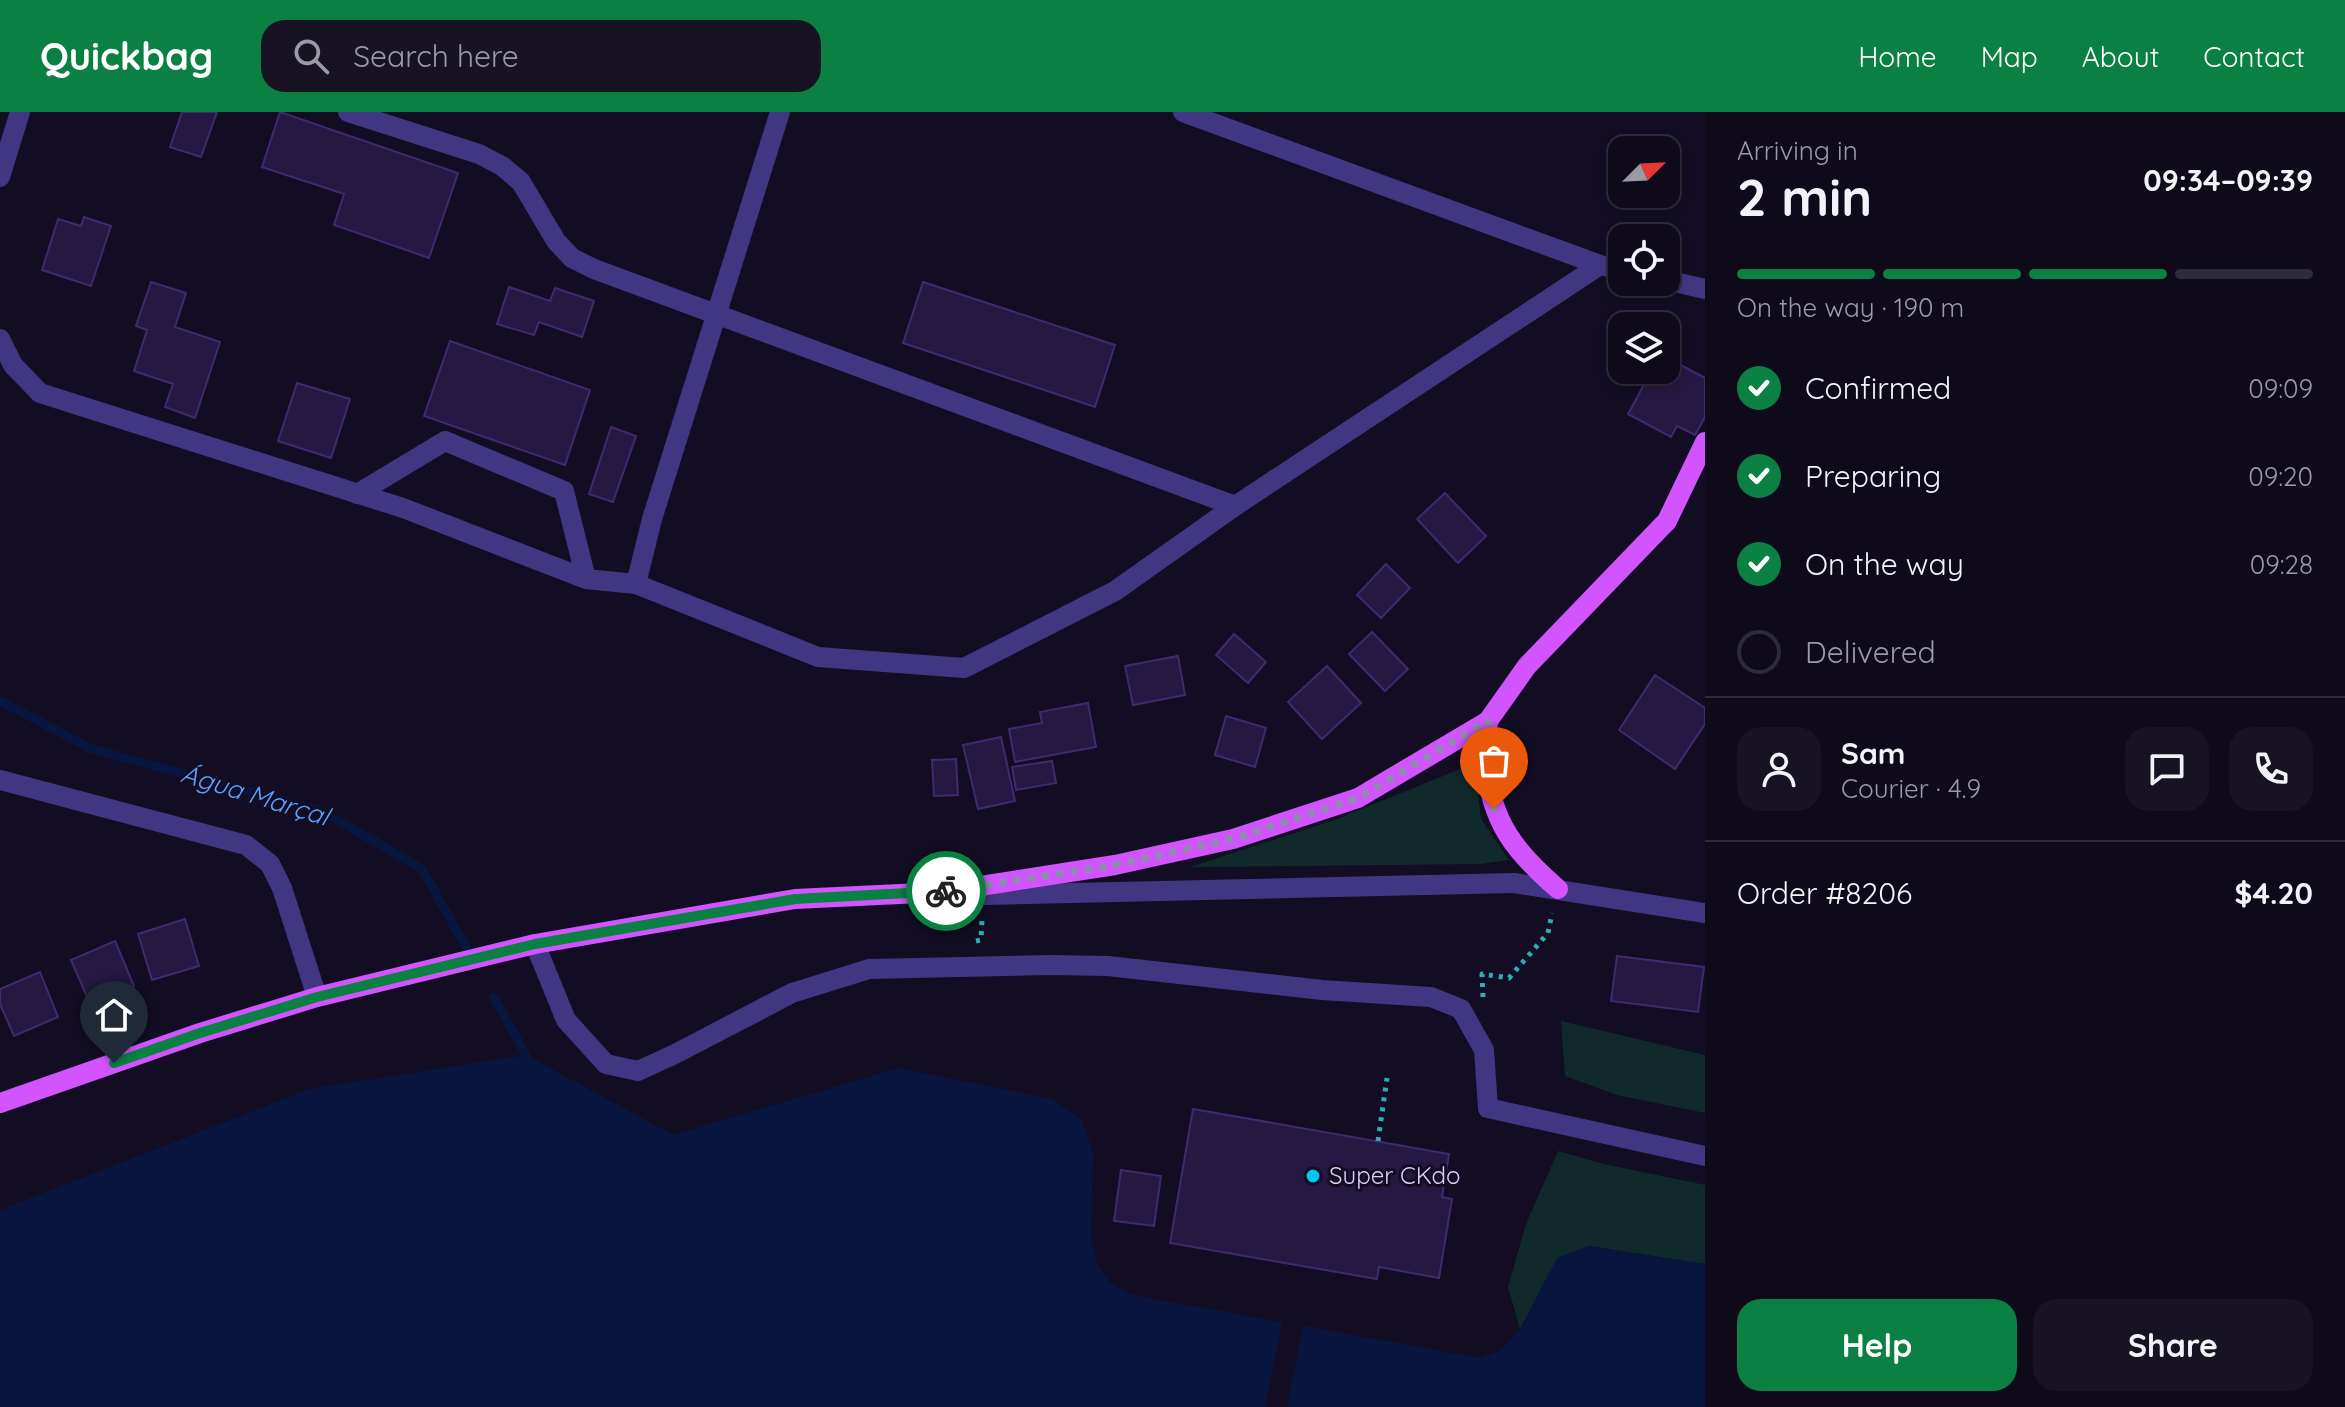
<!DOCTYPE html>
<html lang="en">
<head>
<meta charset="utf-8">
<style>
	:root { --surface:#0e0a1a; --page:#171323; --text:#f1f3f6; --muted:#9b9aa2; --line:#2e2b39; --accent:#0b8043 }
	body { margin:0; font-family:Quicksand,sans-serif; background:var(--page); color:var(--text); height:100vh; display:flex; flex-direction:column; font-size:30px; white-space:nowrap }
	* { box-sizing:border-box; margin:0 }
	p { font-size:26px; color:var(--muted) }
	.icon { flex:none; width:44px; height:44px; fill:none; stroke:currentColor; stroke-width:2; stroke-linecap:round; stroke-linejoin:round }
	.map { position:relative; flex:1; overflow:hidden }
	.sheet { display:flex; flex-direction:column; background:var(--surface); width:640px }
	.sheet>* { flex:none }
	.needle { width:52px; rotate:66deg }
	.controls { position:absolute; left:1608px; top:24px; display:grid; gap:16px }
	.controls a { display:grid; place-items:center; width:72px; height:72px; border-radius:16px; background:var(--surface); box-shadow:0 4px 12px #0003,0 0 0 2px var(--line); font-size:40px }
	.pin { position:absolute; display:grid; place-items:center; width:68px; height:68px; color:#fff; margin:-82px -34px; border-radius:50% 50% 50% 0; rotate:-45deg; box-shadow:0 0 8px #0007 }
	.pin .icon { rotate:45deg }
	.courier { position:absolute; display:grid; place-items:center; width:80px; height:80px; margin:-40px; border:6px solid #0b8043; border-radius:50%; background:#fff; color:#222; box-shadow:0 2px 10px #0007 }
	.overview em { font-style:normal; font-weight:700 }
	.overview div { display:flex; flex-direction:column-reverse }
	.overview { display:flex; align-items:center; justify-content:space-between; height:136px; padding:0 32px }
	h1 { font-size:52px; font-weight:700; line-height:60px }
	.bar { display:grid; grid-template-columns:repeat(4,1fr); gap:12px 8px; align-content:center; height:96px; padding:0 32px }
	.bar i { height:10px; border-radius:6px; background:var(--line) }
	.bar .on { background:var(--accent) }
	.bar p { grid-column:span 4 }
	.line { display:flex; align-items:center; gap:20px; padding:0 32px; border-top:2px solid var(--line) }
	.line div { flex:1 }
	.round { display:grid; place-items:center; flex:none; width:84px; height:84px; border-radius:24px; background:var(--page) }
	ol { padding:0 32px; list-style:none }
	li { display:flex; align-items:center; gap:24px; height:88px }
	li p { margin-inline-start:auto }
	li .icon { padding:8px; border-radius:50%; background:var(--accent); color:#fff; stroke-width:4 }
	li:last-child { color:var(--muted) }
	li i { width:44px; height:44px; border:4px solid var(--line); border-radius:50% }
	.cta { display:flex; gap:16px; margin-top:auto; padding:16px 32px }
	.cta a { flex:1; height:92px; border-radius:24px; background:var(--accent); color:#fff; font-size:32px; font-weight:700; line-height:92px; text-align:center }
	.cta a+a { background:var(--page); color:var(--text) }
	header { display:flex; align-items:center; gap:48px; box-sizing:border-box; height:112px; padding:0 40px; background:var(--accent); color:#fff }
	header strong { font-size:38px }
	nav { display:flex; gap:44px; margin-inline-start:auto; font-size:28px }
	.search { width:560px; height:72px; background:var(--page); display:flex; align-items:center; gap:20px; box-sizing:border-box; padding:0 28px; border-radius:24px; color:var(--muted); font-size:30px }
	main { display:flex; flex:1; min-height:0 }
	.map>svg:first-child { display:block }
	.green { fill:#102a2c }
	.water { fill:#08163f }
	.pier { fill:#120d22 }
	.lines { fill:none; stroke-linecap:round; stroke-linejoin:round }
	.stream { stroke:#08163f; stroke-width:9 }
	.building { fill:#251843; stroke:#3f2a70; stroke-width:2 }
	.path { stroke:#2bafb6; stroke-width:5; stroke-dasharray:4 6; stroke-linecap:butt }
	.minor { stroke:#413682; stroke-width:20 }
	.major { stroke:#d154ff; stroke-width:20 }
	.done { stroke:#938ab2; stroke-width:8; stroke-dasharray:0 14.4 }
	.route { stroke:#0b8043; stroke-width:10 }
	.poi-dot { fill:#00c5f8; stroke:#120d22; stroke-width:3 }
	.labels { text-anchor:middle; stroke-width:6; stroke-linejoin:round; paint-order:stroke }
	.poi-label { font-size:24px; fill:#d8cdff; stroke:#120d22; text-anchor:start }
	.water-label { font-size:26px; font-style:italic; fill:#5ba2ff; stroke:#120d22 }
</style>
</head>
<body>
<header>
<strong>Quickbag</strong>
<div class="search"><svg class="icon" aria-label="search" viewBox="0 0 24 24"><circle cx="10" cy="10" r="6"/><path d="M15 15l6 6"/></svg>Search here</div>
<nav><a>Home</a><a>Map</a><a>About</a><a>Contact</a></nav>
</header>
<main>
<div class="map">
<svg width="1705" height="1295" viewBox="0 0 1705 1295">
	<rect width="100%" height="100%" fill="#120d22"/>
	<path class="green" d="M1475,651L1481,707L1509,748L1481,752L1190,755L1337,707Z
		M1561,909L1705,943V1001L1617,983L1565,964Z
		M1558,1039L1604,1052L1705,1073V1152L1589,1134L1557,1147L1520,1217L1508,1175L1526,1112Z"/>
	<path class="water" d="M526,943L673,1023L899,956L1053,987L1082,1008L1093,1041L1091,1124L1097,1151L1111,1171L1132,1183L1481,1246L1501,1238L1520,1217L1557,1146L1589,1134L1705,1152V1295H0V1098L310,977Z"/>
	<path class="pier" d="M1283,1206L1304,1210L1287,1295H1265Z"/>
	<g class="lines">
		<path class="stream" d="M0,589L92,637L322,699L422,757L466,835
			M494,885L526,943"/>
	</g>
	<path class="building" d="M182,0H217L201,45L170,35Z
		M280,0L458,61L429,146L334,113L344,82L262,55Z
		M84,105L111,114L91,174L42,158L58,107L81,114Z
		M151,170L186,181L175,215L220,230L195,306L165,295L173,272L134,259L147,218L136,214Z
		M923,170L1115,233L1095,295L903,231Z
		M509,175L550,189L555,176L594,189L582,225L539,210L534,223L497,212Z
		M450,229L590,278L565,353L424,304Z
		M1666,245L1705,266V305L1695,323L1677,314L1671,325L1628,302L1652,258H1666Z
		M297,271L350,287L331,346L278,329Z
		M611,315L636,324L613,390L589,382Z
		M1445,381L1486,424L1458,451L1417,407Z
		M1386,452L1410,476L1381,506L1357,483Z
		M1372,520L1408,557L1385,579L1349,542Z
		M1234,522L1266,550L1248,571L1216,543Z
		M1178,544L1185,583L1133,593L1125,554Z
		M1327,554L1361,591L1322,627L1288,590Z
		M1655,563L1705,596V612L1675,657L1619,618Z
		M1088,591L1096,635L1015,650L1009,617L1042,611L1040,600Z
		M1226,604L1266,616L1255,655L1215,643Z
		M1001,625L1015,689L978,697L963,633Z
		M956,647L958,683L934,684L932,648Z
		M1052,649L1056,671L1016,678L1012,655Z
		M185,807L199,854L152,868L138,822Z
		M115,829L134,874L90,892L71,848Z
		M1617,844L1704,855L1698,900L1611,889Z
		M40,860L58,905L14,924L0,892V877Z
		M1193,997L1449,1042L1442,1085L1452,1087L1439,1166L1379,1155L1377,1167L1170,1131Z
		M1121,1058L1161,1064L1154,1114L1114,1109Z"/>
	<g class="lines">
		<path class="path" d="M976,829L981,828L982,807
			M1483,885L1482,862L1509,866L1548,821L1552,801
			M1378,1029L1387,966"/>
		<path class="minor" d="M348,0L479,42L502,54L521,70L556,129L572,146L594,157L1235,394
			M780,0L652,407L636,472L818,545L964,556L1115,479L1235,394L1600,153
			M1183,0L1600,153L1622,158
			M0,65L20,0
			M1666,168L1705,177
			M0,227L13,253L40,281L403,396L586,467L636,472
			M357,382L445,329L564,379L586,467
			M0,668L246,733L270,752L282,776L317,885
			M960,781L984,783L1514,771L1705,801
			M535,832L566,908L606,952L638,959L675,942L792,881L869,857L1049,853L1108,854L1322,878L1431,885L1461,897L1484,938L1488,996L1705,1044"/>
		<path class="major" d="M1488,609C1487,623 1485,638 1486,652C1491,710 1515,740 1558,777
			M0,991L200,921L317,885L535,832L795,787L942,780L1115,753L1233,727L1358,686L1488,609L1527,554L1667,409L1705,330"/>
	</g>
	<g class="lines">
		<path class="done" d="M946,779L1115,753L1233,727L1358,686L1488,609L1486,650L1494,697"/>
		<path class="route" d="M114,951L200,921L317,885L535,832L795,787L946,779"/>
	</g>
	<circle class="poi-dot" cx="1313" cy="1064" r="8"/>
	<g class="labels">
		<g class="poi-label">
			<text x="1329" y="1072">Super CKdo</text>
		</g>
		<g class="water-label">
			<text transform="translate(255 683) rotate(17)" y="9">Água Marçal</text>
		</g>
	</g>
</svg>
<div class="controls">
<a><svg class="needle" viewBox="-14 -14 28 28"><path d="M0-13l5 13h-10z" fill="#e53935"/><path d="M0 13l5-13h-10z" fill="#9b9aa2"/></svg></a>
<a><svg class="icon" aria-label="locate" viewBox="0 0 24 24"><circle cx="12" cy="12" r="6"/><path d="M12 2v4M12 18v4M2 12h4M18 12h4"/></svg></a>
<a><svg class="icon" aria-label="layers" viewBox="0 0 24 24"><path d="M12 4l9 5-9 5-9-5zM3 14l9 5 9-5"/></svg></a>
</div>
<div class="pin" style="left:1494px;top:697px;background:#ea580c"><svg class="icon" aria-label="bag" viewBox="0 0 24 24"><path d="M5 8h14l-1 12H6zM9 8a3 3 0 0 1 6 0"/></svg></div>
<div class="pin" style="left:114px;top:951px;background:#1f2937"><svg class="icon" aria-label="home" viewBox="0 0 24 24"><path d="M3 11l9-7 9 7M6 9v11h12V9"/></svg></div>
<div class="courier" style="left:946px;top:779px"><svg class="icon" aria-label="bike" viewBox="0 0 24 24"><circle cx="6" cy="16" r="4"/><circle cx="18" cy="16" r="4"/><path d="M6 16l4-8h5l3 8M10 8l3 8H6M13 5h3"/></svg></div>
</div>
<section class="sheet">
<div class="overview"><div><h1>2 min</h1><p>Arriving in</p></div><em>09:34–09:39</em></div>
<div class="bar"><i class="on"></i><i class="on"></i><i class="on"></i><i></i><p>On the way · 190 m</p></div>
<ol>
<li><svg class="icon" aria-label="check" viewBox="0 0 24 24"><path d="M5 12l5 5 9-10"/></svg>Confirmed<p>09:09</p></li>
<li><svg class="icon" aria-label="check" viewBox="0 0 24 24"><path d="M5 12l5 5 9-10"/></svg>Preparing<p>09:20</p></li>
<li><svg class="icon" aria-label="check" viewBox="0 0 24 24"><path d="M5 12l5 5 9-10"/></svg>On the way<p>09:28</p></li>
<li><i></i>Delivered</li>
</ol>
<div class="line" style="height:144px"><a class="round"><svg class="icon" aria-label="person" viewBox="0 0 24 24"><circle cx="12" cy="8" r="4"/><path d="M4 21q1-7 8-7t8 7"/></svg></a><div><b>Sam</b><p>Courier · 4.9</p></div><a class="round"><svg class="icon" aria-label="chat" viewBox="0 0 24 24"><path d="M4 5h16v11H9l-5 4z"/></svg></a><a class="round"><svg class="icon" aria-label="phone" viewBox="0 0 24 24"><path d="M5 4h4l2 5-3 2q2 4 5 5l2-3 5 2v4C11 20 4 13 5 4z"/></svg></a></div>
<div class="line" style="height:104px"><div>Order #8206</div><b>$4.20</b></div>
<div class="cta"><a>Help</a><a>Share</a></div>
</section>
</main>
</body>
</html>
